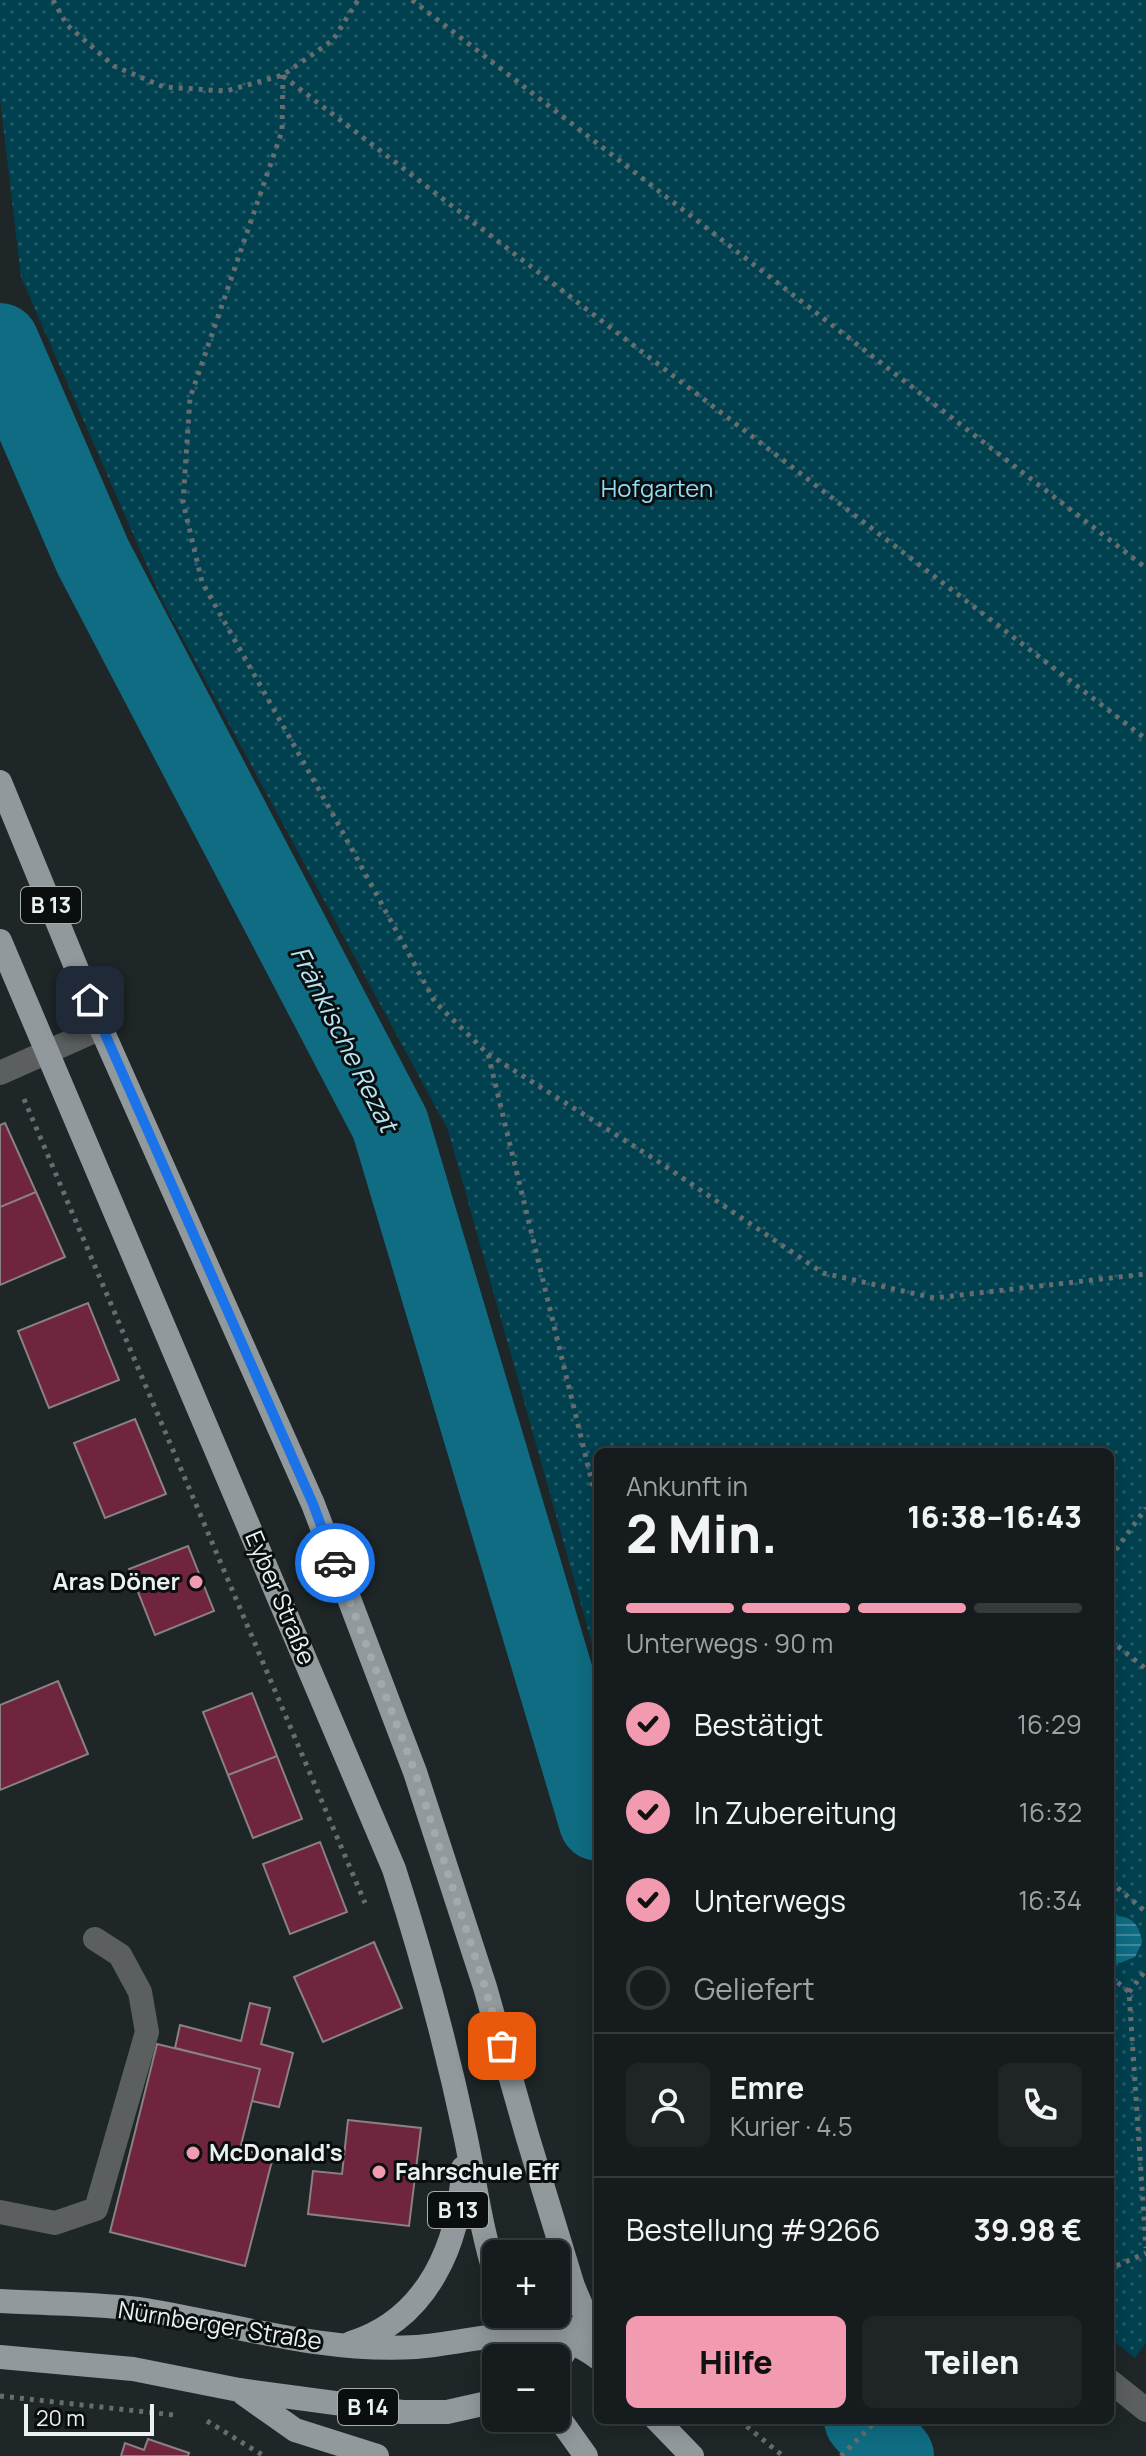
<!DOCTYPE html>
<html lang="de">
<head>
<meta charset="utf-8">
<style>
	:root { --surface:#161c1e; --page:#1f2527; --text:#f1f3f6; --muted:#9ea1a4; --line:#353a3c; --accent:#f29aaf }
	body { margin:0; font-family:Manrope,sans-serif; background:var(--page); color:var(--text); height:100vh; display:flex; flex-direction:column; font-size:30px; white-space:nowrap }
	* { box-sizing:border-box; margin:0 }
	p { font-size:26px; color:var(--muted) }
	.icon { flex:none; width:44px; height:44px; fill:none; stroke:currentColor; stroke-width:2; stroke-linecap:round; stroke-linejoin:round }
	.map { position:relative; flex:1; overflow:hidden }
	.drawer { position:absolute; left:594px; top:1448px; width:520px; height:976px; display:flex; flex-direction:column; background:var(--surface); border-radius:12px; box-shadow:0 4px 20px #0003,0 0 0 2px var(--line) }
	.drawer>* { flex:none }
	.fabs { position:absolute; left:482px; top:2240px; display:grid; gap:16px }
	.fabs a { display:grid; place-items:center; width:88px; height:88px; border-radius:12px; background:var(--surface); box-shadow:0 4px 20px #0003,0 0 0 2px var(--line); font-size:40px }
	.scale { position:absolute; left:24px; bottom:20px; width:130px; box-sizing:border-box; padding-left:8px; border:4px solid #ebf1f2; border-top:0; font-size:22px; line-height:28px; white-space:nowrap; color:#ebf1f2; -webkit-text-stroke:6px #0b0e0f; paint-order:stroke }
	.pin { position:absolute; display:grid; place-items:center; width:68px; height:68px; color:#fff; margin:-34px; border-radius:16px; box-shadow:0 4px 12px #0006 }
	.courier { position:absolute; display:grid; place-items:center; width:80px; height:80px; margin:-40px; border:6px solid #1a73e8; border-radius:50%; background:#fff; color:#222; box-shadow:0 2px 10px #0007 }
	.head em { font-style:normal; font-weight:800 }
	.head div { display:flex; flex-direction:column-reverse }
	.head { display:flex; align-items:center; justify-content:space-between; height:136px; padding:0 32px }
	h1 { font-size:52px; font-weight:800; line-height:60px }
	.bar { display:grid; grid-template-columns:repeat(4,1fr); gap:12px 8px; align-content:center; height:96px; padding:0 32px }
	.bar i { height:10px; border-radius:6px; background:var(--line) }
	.bar .selected { background:var(--accent) }
	.bar p { grid-column:span 4 }
	.line { display:flex; align-items:center; gap:20px; padding:0 32px; border-top:2px solid var(--line) }
	.line div { flex:1 }
	.round { display:grid; place-items:center; flex:none; width:84px; height:84px; border-radius:12px; background:var(--page) }
	ol { padding:0 32px; list-style:none }
	li { display:flex; align-items:center; gap:24px; height:88px }
	li p { margin-inline-start:auto }
	li .icon { padding:8px; border-radius:50%; background:var(--accent); color:#111; stroke-width:4 }
	li:last-child { color:var(--muted) }
	li i { width:44px; height:44px; border:4px solid var(--line); border-radius:50% }
	.button { display:flex; gap:16px; margin-top:auto; padding:16px 32px }
	.button a { flex:1; height:92px; border-radius:12px; background:var(--accent); color:#111; font-size:32px; font-weight:800; line-height:92px; text-align:center }
	.button a+a { background:var(--page); color:var(--text) }
	.map>svg:first-child { display:block }
	.park { fill:url(#park-dots) }
	.water { fill:url(#water-rules) }
	.lines { fill:none; stroke-linecap:round; stroke-linejoin:round }
	.river { stroke:#0f6c82; stroke-width:78 }
	.building { fill:#6f253d; stroke:#8a8183; stroke-width:2 }
	.path { stroke:#666d6f; stroke-width:5; stroke-dasharray:4 6; stroke-linecap:butt }
	.minor { stroke:#5b5f60; stroke-width:24 }
	.major { stroke:#91999c; stroke-width:24 }
	.done { stroke:#a3aaab; stroke-width:8; stroke-dasharray:0 14.4 }
	.route { stroke:#1a73e8; stroke-width:10 }
	.poi-dot { fill:#f29aaf; stroke:#0b0e0f; stroke-width:3 }
	.labels { text-anchor:middle; stroke-width:6; stroke-linejoin:round; paint-order:stroke }
	.shield { fill:#0b0e0f; stroke:#a8adae; stroke-width:2 }
	.shield-label { font-size:22px; font-weight:bold; fill:#ebf1f2 }
	.park-label { font-size:24px; fill:#90ddf4; stroke:#0b0e0f }
	.poi-label { font-size:24px; font-weight:bold; fill:#ebf1f2; stroke:#0b0e0f; text-anchor:start }
	.street-label { font-size:24px; fill:#ebf1f2; stroke:#0b0e0f }
	.water-label { font-size:26px; font-style:italic; fill:#b4e5f5; stroke:#0b0e0f }
</style>
</head>
<body>
<div class="map">
<svg width="1146" height="2456" viewBox="0 0 1146 2456">
	<defs>
		<pattern id="park-dots" width="8" height="8" patternUnits="userSpaceOnUse" patternTransform="scale(2)"><rect width="8" height="8" fill="#00404f"/><path d="M2 2h.1M6 6h.1" fill="none" stroke="#255c69" stroke-width="1.8" stroke-linecap="round"/></pattern>
		<pattern id="water-rules" width="6" height="5" patternUnits="userSpaceOnUse" patternTransform="scale(2)"><rect width="6" height="5" fill="#0f6c82"/><path d="M0 2.5h6" fill="none" stroke="#3e899a"/></pattern>
	</defs>
	<rect width="100%" height="100%" fill="#1e2628"/>
	<path class="park" d="M0,0H1146V2343L1135,2358L1110,2338V1452H598V1665L448,1130L161,598L21,277L0,99Z"/>
	<path class="water" d="M1115,1916C1133,1916 1140,1926 1142,1943L1135,1957L1120,1963L1110,1962V1917Z"/>
	<g class="lines">
		<path class="river" d="M0,342L93,557L390,1124L598,1822
			M863,2420L895,2456"/>
	</g>
	<path class="building" d="M5,1123L36,1192L0,1207V1125Z
		M36,1192L65,1257L0,1285V1207Z
		M88,1303L119,1380L49,1408L18,1331Z
		M135,1419L166,1494L105,1518L74,1443Z
		M188,1546L214,1611L155,1635L129,1569Z
		M58,1681L88,1754L0,1790V1705Z
		M252,1693L277,1756L228,1775L203,1712Z
		M277,1756L302,1819L253,1838L228,1775Z
		M320,1842L347,1912L290,1934L263,1864Z
		M374,1942L402,2008L323,2042L294,1977Z
		M250,2003L270,2008L261,2044L293,2053L279,2107L252,2101L260,2069L175,2048L180,2025L241,2041Z
		M157,2044L260,2069L240,2149L273,2157L245,2266L110,2232Z
		M348,2120L421,2128L409,2226L308,2214L313,2171L342,2174Z
		M148,2439L189,2453L188,2456H121L125,2443L144,2450Z"/>
	<g class="lines">
		<path class="path" d="M53,0L67,25L114,66L164,87L226,91L283,75L333,40L358,0
			M412,0L1146,568
			M283,75L282,131L190,398L183,502L202,582L336,820L435,1002L488,1054L598,1507
			M283,76L1146,739
			M488,1054L656,1160L823,1273L934,1298L1146,1274
			M24,1099L365,1903
			M1110,1558L1146,1508
			M1110,1640L1146,1669
			M1110,1860L1113,1884L1146,1912
			M1110,1976L1129,1992L1146,2248
			M1129,1992L1146,1970
			M1110,2273L1116,2266L1146,2253
			M0,2396L174,2415
			M739,2420L783,2456
			M207,2421L264,2456
			M841,2456L877,2420"/>
		<path class="minor" d="M0,1073L101,1028
			M0,2212L55,2223L96,2209L147,2032L140,1992L120,1955L95,1939
			M1110,2381L1146,2410"/>
		<path class="major" d="M0,782L101,1028L313,1504L415,1772L485,1987L527,2135L573,2286L586,2317L598,2340
			M0,941L394,1869C422,1956 446,2044 465,2134C475,2181 481,2230 496,2277
			M0,2301C46,2304 101,2303 146,2310C236,2325 324,2353 416,2347C480,2342 542,2315 598,2358
			M508,2314L526,2358
			M351,2343C428,2319 460,2243 463,2168
			M0,2357L133,2369L239,2390L402,2412H447L496,2401
			M556,2365L571,2342L572,2329
			M244,2394L295,2430L377,2456
			M556,2414L586,2456
			M657,2420L692,2456"/>
	</g>
	<g class="lines">
		<path class="done" d="M335,1563L415,1772L485,1987L502,2046"/>
		<path class="route" d="M90,1000L313,1504L335,1563"/>
	</g>
	<g class="poi-dot">
		<circle cx="196" cy="1582" r="8"/>
		<circle cx="193" cy="2153" r="8"/>
		<circle cx="379" cy="2172" r="8"/>
	</g>
	<g class="labels">
		<g class="shield">
			<rect x="21" y="887" width="60" height="36" rx="6"/>
			<rect x="428" y="2192" width="60" height="36" rx="6"/>
			<rect x="338" y="2389" width="60" height="36" rx="6"/>
		</g>
		<g class="shield-label">
			<text x="51" y="913">B 13</text>
			<text x="458" y="2218">B 13</text>
			<text x="368" y="2415">B 14</text>
		</g>
		<g class="park-label">
			<text x="657" y="497">Hofgarten</text>
		</g>
		<g class="poi-label">
			<text x="180" y="1590" text-anchor="end">Aras Döner</text>
			<text x="209" y="2161">McDonald's</text>
			<text x="395" y="2180">Fahrschule Eff</text>
		</g>
		<g class="street-label">
			<text transform="translate(280 1598) rotate(67)" y="8">Eyber Straße</text>
			<text transform="translate(220 2326) rotate(9)" y="8">Nürnberger Straße</text>
		</g>
		<g class="water-label">
			<text transform="translate(344 1039) rotate(63)" y="9">Fränkische Rezat</text>
		</g>
	</g>
</svg>
<div class="fabs">
<a>+</a>
<a>−</a>
</div>
<div class="scale">20 m</div>
<div class="pin" style="left:502px;top:2046px;background:#ea580c"><svg class="icon" aria-label="bag" viewBox="0 0 24 24"><path d="M5 8h14l-1 12H6zM9 8a3 3 0 0 1 6 0"/></svg></div>
<div class="pin" style="left:90px;top:1000px;background:#1f2937"><svg class="icon" aria-label="home" viewBox="0 0 24 24"><path d="M3 11l9-7 9 7M6 9v11h12V9"/></svg></div>
<div class="courier" style="left:335px;top:1563px"><svg class="icon" aria-label="car" viewBox="0 0 24 24"><path d="M5 17H2v-5l4-1 3-4h7l3 4 3 1v5h-3M9 17h6M6 11h13"/><circle cx="7" cy="17" r="2"/><circle cx="17" cy="17" r="2"/></svg></div>
<section class="drawer">
<div class="head"><div><h1>2 Min.</h1><p>Ankunft in</p></div><em>16:38–16:43</em></div>
<div class="bar"><i class="selected"></i><i class="selected"></i><i class="selected"></i><i></i><p>Unterwegs · 90 m</p></div>
<ol>
<li><svg class="icon" aria-label="check" viewBox="0 0 24 24"><path d="M5 12l5 5 9-10"/></svg>Bestätigt<p>16:29</p></li>
<li><svg class="icon" aria-label="check" viewBox="0 0 24 24"><path d="M5 12l5 5 9-10"/></svg>In Zubereitung<p>16:32</p></li>
<li><svg class="icon" aria-label="check" viewBox="0 0 24 24"><path d="M5 12l5 5 9-10"/></svg>Unterwegs<p>16:34</p></li>
<li><i></i>Geliefert</li>
</ol>
<div class="line" style="height:144px"><a class="round"><svg class="icon" aria-label="person" viewBox="0 0 24 24"><circle cx="12" cy="8" r="4"/><path d="M4 21q1-7 8-7t8 7"/></svg></a><div><b>Emre</b><p>Kurier · 4.5</p></div><a class="round"><svg class="icon" aria-label="phone" viewBox="0 0 24 24"><path d="M5 4h4l2 5-3 2q2 4 5 5l2-3 5 2v4C11 20 4 13 5 4z"/></svg></a></div>
<div class="line" style="height:104px"><div>Bestellung #9266</div><b>39.98 €</b></div>
<div class="button"><a>Hilfe</a><a>Teilen</a></div>
</section>
</div>
</body>
</html>
